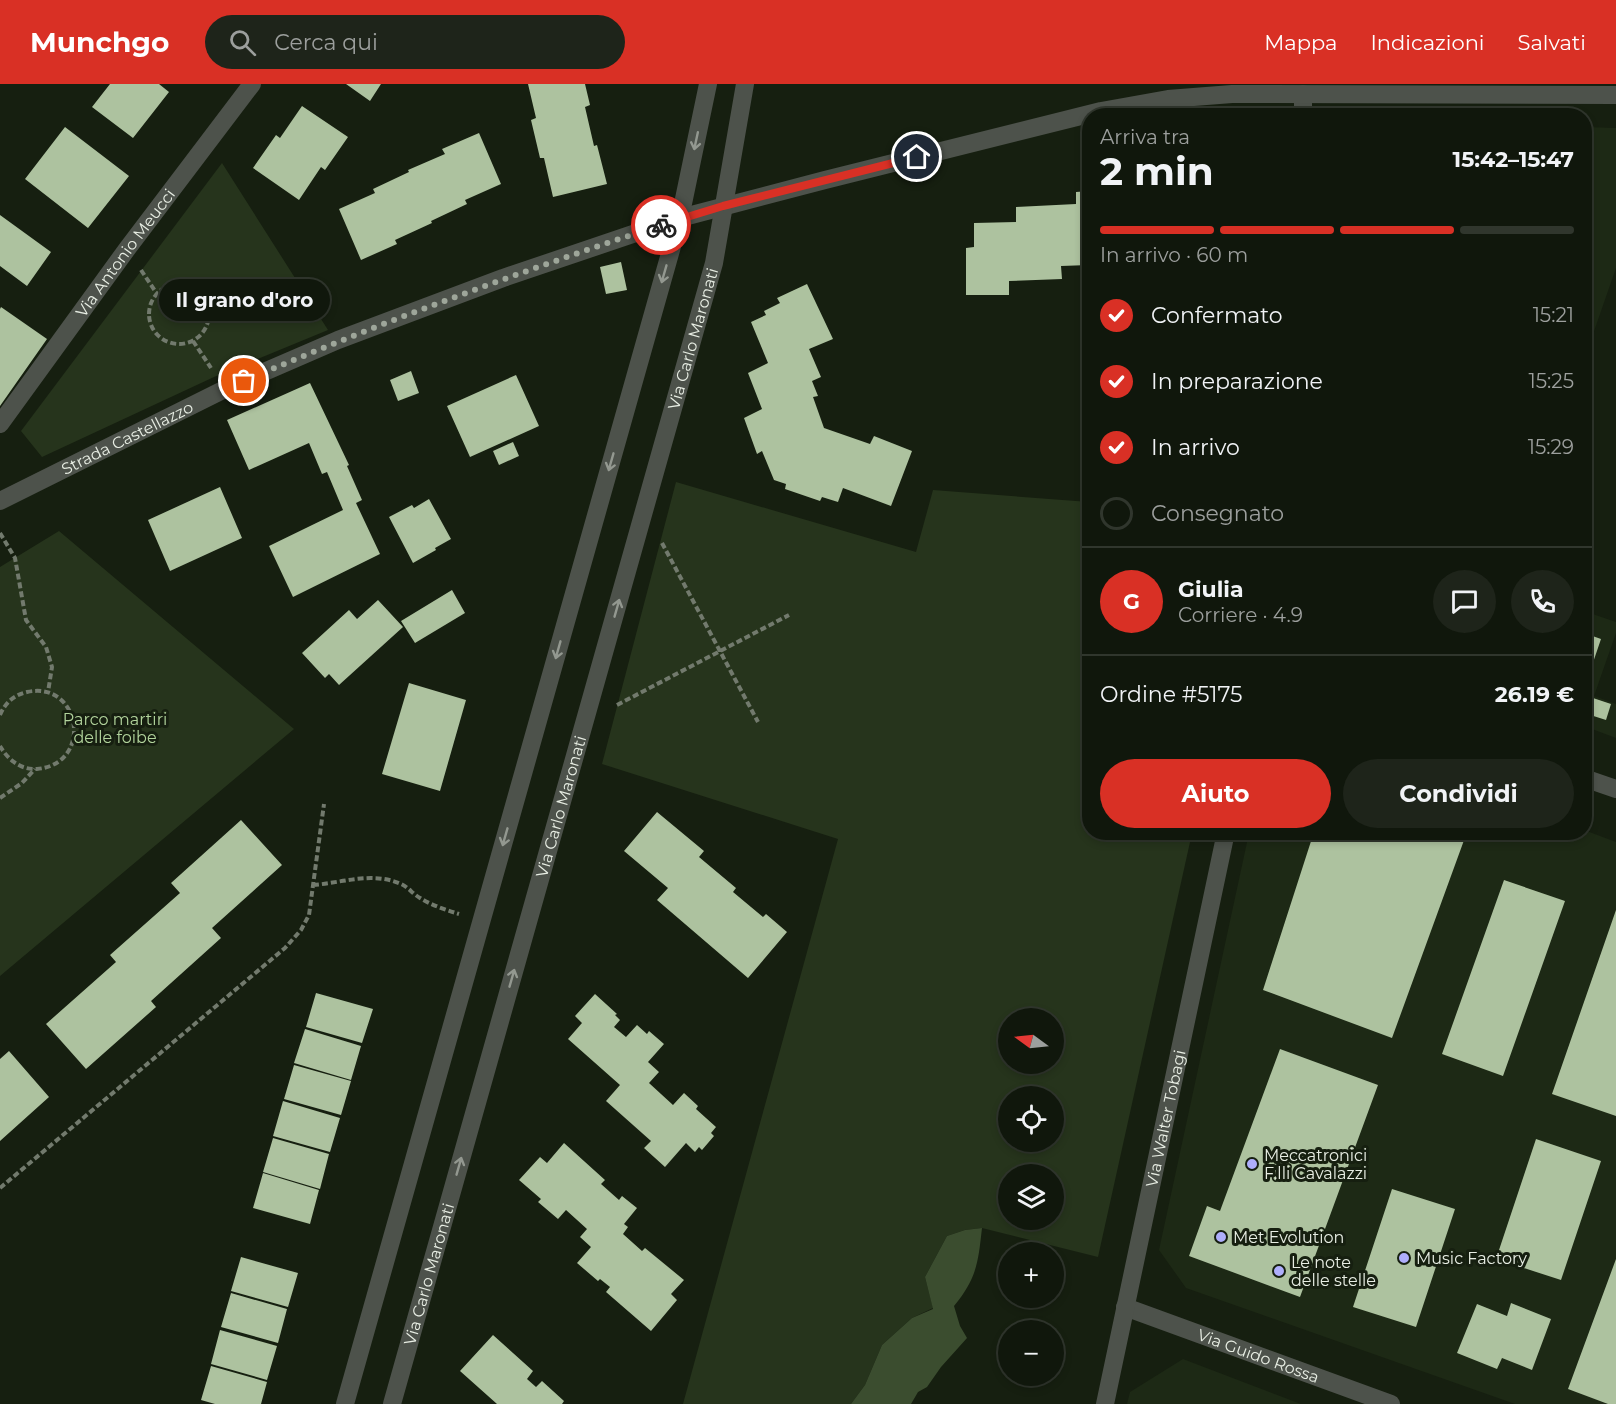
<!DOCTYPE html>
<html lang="it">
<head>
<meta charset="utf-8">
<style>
	:root { --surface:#10170c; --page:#1e241a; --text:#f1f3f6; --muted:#9c9f9d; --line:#30362d; --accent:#d93025 }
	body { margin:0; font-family:Montserrat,sans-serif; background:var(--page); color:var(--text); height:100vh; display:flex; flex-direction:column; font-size:22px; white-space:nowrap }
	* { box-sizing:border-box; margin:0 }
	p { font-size:20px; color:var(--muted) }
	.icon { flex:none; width:33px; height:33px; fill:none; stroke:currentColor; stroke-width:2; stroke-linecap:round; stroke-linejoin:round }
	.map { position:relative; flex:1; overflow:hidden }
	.sheet { position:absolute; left:1082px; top:24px; width:510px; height:732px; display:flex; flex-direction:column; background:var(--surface); border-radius:24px; box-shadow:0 3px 9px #0003,0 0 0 2px var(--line) }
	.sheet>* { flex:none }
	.needle { width:39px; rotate:285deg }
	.tools { position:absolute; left:998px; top:924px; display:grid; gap:12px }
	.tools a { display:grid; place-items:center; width:66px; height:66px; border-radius:50%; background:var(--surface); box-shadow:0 3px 9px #0003,0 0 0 2px var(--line); font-size:30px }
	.pin { position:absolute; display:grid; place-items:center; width:51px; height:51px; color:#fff; margin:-26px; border:3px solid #fff; border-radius:50%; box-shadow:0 2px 6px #0007 }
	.courier { position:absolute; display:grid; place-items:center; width:60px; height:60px; margin:-30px; border:4px solid #d93025; border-radius:50%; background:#fff; color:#222; box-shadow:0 2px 8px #0007 }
	.bubble { position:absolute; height:42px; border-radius:21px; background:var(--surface); box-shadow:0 3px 9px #0003,0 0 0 2px var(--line); font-size:20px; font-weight:700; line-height:42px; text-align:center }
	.summary em { font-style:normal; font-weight:700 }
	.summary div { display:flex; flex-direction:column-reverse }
	.summary { display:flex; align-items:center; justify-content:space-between; height:102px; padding:0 18px }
	h1 { font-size:39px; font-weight:700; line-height:45px }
	.bar { display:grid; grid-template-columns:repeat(4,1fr); gap:9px 6px; align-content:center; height:72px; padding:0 18px }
	.bar i { height:8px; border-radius:4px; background:var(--line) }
	.bar .active { background:var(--accent) }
	.bar p { grid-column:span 4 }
	.line { display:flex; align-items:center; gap:15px; padding:0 18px; border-top:2px solid var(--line) }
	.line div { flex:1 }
	.round { display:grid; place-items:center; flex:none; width:63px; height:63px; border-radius:32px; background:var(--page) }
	ol { padding:0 18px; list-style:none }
	li { display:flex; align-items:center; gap:18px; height:66px }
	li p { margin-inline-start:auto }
	li .icon { padding:6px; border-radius:50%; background:var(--accent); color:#fff; stroke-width:4 }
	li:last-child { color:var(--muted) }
	li i { width:33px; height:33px; border:3px solid var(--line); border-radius:50% }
	.cta { display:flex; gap:12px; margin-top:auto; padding:12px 18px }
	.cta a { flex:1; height:69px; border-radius:36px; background:var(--accent); color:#fff; font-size:24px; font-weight:700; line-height:69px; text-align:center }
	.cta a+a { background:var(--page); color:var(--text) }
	header { display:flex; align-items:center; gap:36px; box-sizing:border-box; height:84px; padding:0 30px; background:var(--accent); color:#fff }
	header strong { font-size:28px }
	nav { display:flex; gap:33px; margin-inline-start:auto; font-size:21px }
	.search { width:420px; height:54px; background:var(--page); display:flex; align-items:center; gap:15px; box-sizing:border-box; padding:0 21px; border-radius:33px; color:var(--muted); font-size:22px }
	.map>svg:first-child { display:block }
	.built { fill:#1d2915 }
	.green { fill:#26341c; fill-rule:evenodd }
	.forest { fill:#3b4d2f }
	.building { fill:#adc29f }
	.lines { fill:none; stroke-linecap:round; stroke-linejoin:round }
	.path { stroke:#727a6d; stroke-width:4; stroke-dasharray:6 3; stroke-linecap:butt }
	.minor { stroke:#4d524b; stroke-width:18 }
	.oneway { stroke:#939890 }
	.done { stroke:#9ea69a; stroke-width:6; stroke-dasharray:0 10.8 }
	.route { stroke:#d93025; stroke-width:8 }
	.poi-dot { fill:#aeaefb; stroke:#161f10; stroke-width:2 }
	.labels { text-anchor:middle; stroke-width:6; stroke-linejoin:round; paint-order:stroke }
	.street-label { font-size:16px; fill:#e8eee4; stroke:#161f10 }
	.park-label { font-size:16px; fill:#b2d49c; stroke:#161f10 }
	.poi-label { font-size:16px; fill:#e8eee4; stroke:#161f10; text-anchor:start }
</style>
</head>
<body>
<header>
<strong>Munchgo</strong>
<div class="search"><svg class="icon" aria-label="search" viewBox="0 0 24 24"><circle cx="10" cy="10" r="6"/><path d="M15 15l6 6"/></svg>Cerca qui</div>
<nav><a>Mappa</a><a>Indicazioni</a><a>Salvati</a></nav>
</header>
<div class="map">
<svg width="1616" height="1320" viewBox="0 0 1616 1320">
	<rect width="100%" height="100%" fill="#161f10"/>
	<path class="built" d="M1584,43L1616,44V184L1584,276Z
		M1584,527L1616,538V549L1594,612L1616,620V654L1584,642Z
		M1584,746L1616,758V1320H1515L1186,1204L1159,1166L1249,749L1584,748Z
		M1183,1275L1301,1320H1127L1130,1308Z"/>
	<path class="green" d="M222,79L328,246L214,293L42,373L21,347Z
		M676,398L916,468L933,406L1089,418V748L1192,749L1098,1173L982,1144L965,1146L947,1152L925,1193L933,1224L912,1234L882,1261L865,1301L851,1320H683L838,755L602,680ZM1008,934H1053V980H1008ZM1008,1012H1053V1058H1008ZM1008,1090H1053V1136H1008Z
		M59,447L294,645L0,892V483Z"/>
	<path class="forest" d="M982,1144C978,1179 977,1194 954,1222L960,1242L967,1254L941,1283L927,1303L918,1308L911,1320H851L865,1301L882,1261L912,1234L933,1225L925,1193L947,1152L965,1146Z"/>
	<path class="building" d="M110,0H159L169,8L133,54L92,23Z
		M346,0H381L370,17Z
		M528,0H585L590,21L585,23L594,62L597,61L607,100L553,113L544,74H540L531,36L536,34Z
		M302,22L348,53L325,86L321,83L299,116L253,84L276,51L280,54Z
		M65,43L129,92L88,144L25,95Z
		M479,49L501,100L465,116L467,120L431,137L432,139L395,156L397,160L361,176L339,125L375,109L373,105L409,88L408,86L445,70L442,65Z
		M1089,107V181L1061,182L1062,195L1009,197V211H966V164L974,163V139L1016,138V123L1076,120V108Z
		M0,131L51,168L27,202L0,182Z
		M621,178L627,206L606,210L600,183Z
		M807,200L833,255L809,265L821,293L812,297L818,312L813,313L824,344L870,360L874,352L912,367L891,422L843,404L838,418L822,413L820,417L785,405L786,400L774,396L762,367L757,370L744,334L762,325L748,289L768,279L751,238L766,231L764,227L780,219L777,214Z
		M1,223L47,255L0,322V225Z
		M411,287L419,309L398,317L390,296Z
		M516,291L539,342L470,373L447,322Z
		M310,299L349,381L347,382L362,416L356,419L380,470L293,513L269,462L343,426L327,388L322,390L309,359L249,386L227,336Z
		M513,358L519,372L499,381L493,367Z
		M220,403L242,454L170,487L148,436Z
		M429,415L451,455L435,464L436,466L413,479L389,433L412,421L414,424Z
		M452,506L465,529L415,559L401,537Z
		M378,516L403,543L339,601L329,590L325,594L302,569L349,526L357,535Z
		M1584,549L1601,555L1584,605Z
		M409,599L466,616L440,707L382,690Z
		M1584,611L1611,620L1606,636L1584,629Z
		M657,728L704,767L699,773L736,804L733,808L763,833L766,830L787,848L748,894L657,816L668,804L624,767Z
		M241,736L282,781L212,844L221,854L151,917L156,923L86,985L46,940L116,878L110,871L180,809L171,799Z
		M1308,748H1467L1392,954L1263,906L1313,751Z
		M1504,796L1565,817L1503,992L1442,970Z
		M1616,826V1032L1552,1010Z
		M316,909L373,925L362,959L306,943Z
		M595,910L617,930L615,931L620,936L614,943L626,953L637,941L647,950L649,947L664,960L648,978L659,988L649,999L673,1021L684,1009L698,1022L696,1025L716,1043L711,1049L714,1052L702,1066L699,1063L695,1068L686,1059L665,1083L644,1064L651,1057L606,1017L620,1001L568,955L582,939L575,932Z
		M305,945L361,962L351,996L294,979Z
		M1280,965L1378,1001L1300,1213L1189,1172L1207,1122L1220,1127Z
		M9,967L49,1013L0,1057V975Z
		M294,981L351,997L341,1031L284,1015Z
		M283,1017L340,1034L330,1068L273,1052Z
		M273,1054L329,1070L320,1105L263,1088Z
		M1536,1055L1601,1077L1561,1196L1496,1175Z
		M564,1059L605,1096L601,1100L619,1116L622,1112L637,1124L624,1140L628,1143L623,1150L642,1167L645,1164L684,1196L671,1210L677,1216L651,1247L606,1208L610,1203L600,1195L598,1197L577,1179L591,1163L580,1153L587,1145L566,1126L558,1135L538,1118L541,1115L519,1096L540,1073L547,1079Z
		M263,1089L319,1106L310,1140L253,1124Z
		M1392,1105L1455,1125L1416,1243L1353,1223Z
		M241,1173L298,1189L288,1223L231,1207Z
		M1616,1175V1320H1608L1568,1305Z
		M231,1209L287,1225L278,1259L221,1243Z
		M1511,1219L1551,1235L1532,1286L1502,1274L1497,1285L1457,1269L1477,1220L1507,1232Z
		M220,1246L277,1262L267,1296L211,1280Z
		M493,1251L533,1287L527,1295L536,1303L542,1297L564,1317L562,1320H497L460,1287Z
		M211,1282L267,1298L261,1320H215L201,1316Z"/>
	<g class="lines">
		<path class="path" d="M141,186L157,210
			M149 230a30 30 0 1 1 60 0a30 30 0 1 1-60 0Z
			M193,257L211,284
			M0,449L15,474L26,536L46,563L52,583L48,608
			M662,459L758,638
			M617,621L789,531
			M0,631C5,619 14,611 27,608C81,596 94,680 37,685C21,686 8,676 0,662
			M0,714L22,699L35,685
			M313,801C342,799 372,787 401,800C408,803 413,810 420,814C431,821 446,826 459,830
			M0,1104L285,864L301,846L309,831L324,720"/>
		<g class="minor">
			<path d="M1303,32V10"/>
			<path id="s1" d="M0,340L127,165L252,0"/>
			<path id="s2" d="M0,417L225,305L338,256L503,194L680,134L825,96L1101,27L1168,15L1232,10L1616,11"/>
			<path d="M1584,694L1616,705"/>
			<path id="s3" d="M1125,1223L1391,1320"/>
			<path d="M345,1320L680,134L708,0"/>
			<path id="s4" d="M392,1320L714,179L745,0"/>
			<path id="s5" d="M1105,1320L1226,748"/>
		</g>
	</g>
	<defs><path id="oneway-shaft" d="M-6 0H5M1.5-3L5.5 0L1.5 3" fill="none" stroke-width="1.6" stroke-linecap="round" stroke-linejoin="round" transform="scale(1.5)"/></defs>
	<g class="oneway">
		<use href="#oneway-shaft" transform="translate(696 57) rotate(102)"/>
		<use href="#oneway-shaft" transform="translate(664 190) rotate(106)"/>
		<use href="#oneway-shaft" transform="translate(611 378) rotate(106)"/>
		<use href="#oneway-shaft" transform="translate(617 524) rotate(-74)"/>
		<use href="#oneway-shaft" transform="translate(558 566) rotate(106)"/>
		<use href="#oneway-shaft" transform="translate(505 753) rotate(106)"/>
		<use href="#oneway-shaft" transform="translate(512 894) rotate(-74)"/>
		<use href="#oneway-shaft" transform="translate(459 1082) rotate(-74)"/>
	</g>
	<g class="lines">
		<path class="done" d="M244,297C381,238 520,188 661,141"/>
		<path class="route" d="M661,141L723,122L917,73"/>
	</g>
	<g class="poi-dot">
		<circle cx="1252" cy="1080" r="6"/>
		<circle cx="1221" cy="1153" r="6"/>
		<circle cx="1404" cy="1174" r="6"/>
		<circle cx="1279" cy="1187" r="6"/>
	</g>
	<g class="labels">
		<g class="street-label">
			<text dy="6" stroke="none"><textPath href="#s1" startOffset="212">Via Antonio Meucci</textPath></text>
			<text dy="6" stroke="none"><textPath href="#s4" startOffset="1107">Via Carlo Maronati</textPath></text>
			<text dy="6" stroke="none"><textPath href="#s2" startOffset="142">Strada Castellazzo</textPath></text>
			<text dy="6" stroke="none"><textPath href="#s4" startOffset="621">Via Carlo Maronati</textPath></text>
			<text dy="6" stroke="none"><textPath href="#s5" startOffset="292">Via Walter Tobagi</textPath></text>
			<text dy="6" stroke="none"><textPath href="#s4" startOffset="135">Via Carlo Maronati</textPath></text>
			<text dy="6" stroke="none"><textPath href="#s3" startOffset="142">Via Guido Rossa</textPath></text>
		</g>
		<g class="park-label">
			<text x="115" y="641">Parco martiri<tspan x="115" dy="18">delle foibe</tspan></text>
		</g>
		<g class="poi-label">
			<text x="1264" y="1077">Meccatronici<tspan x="1264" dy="18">F.lli Cavalazzi</tspan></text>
			<text x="1233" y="1159">Met Evolution</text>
			<text x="1416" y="1180">Music Factory</text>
			<text x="1291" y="1184">Le note<tspan x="1291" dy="18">delle stelle</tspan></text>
		</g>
	</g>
</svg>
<div class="tools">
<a><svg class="needle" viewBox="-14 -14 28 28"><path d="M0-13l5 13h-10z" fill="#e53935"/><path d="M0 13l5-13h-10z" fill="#9c9f9d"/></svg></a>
<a><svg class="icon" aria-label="locate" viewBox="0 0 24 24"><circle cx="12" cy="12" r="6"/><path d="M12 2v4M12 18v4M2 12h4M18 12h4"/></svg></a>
<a><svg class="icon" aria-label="layers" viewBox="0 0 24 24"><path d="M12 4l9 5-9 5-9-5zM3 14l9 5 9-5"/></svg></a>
<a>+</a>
<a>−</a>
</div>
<div class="pin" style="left:244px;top:297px;background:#ea580c"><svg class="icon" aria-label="bag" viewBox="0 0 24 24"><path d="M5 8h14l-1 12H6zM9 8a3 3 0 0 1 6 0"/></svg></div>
<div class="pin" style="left:917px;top:73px;background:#1f2937"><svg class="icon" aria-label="home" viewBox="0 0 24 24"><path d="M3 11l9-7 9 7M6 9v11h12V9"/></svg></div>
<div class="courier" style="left:661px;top:141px"><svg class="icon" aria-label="bike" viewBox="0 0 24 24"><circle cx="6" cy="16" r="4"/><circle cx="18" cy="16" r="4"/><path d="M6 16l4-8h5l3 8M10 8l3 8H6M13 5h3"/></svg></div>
<div class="bubble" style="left:159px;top:195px;width:171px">Il grano d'oro</div>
<section class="sheet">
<div class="summary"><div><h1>2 min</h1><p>Arriva tra</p></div><em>15:42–15:47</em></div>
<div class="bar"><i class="active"></i><i class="active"></i><i class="active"></i><i></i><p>In arrivo · 60 m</p></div>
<ol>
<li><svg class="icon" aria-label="check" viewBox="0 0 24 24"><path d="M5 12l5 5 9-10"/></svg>Confermato<p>15:21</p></li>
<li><svg class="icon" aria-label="check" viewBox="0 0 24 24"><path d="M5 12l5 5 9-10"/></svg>In preparazione<p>15:25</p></li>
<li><svg class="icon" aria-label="check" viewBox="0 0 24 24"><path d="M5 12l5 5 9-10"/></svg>In arrivo<p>15:29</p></li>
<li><i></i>Consegnato</li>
</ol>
<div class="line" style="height:108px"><b class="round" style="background:var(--accent);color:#fff">G</b><div><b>Giulia</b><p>Corriere · 4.9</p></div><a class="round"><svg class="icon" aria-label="chat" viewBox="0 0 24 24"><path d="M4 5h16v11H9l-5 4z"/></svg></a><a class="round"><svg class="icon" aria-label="phone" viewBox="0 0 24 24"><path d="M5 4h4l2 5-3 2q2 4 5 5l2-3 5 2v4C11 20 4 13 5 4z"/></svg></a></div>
<div class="line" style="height:78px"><div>Ordine #5175</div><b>26.19 €</b></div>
<div class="cta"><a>Aiuto</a><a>Condividi</a></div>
</section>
</div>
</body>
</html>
